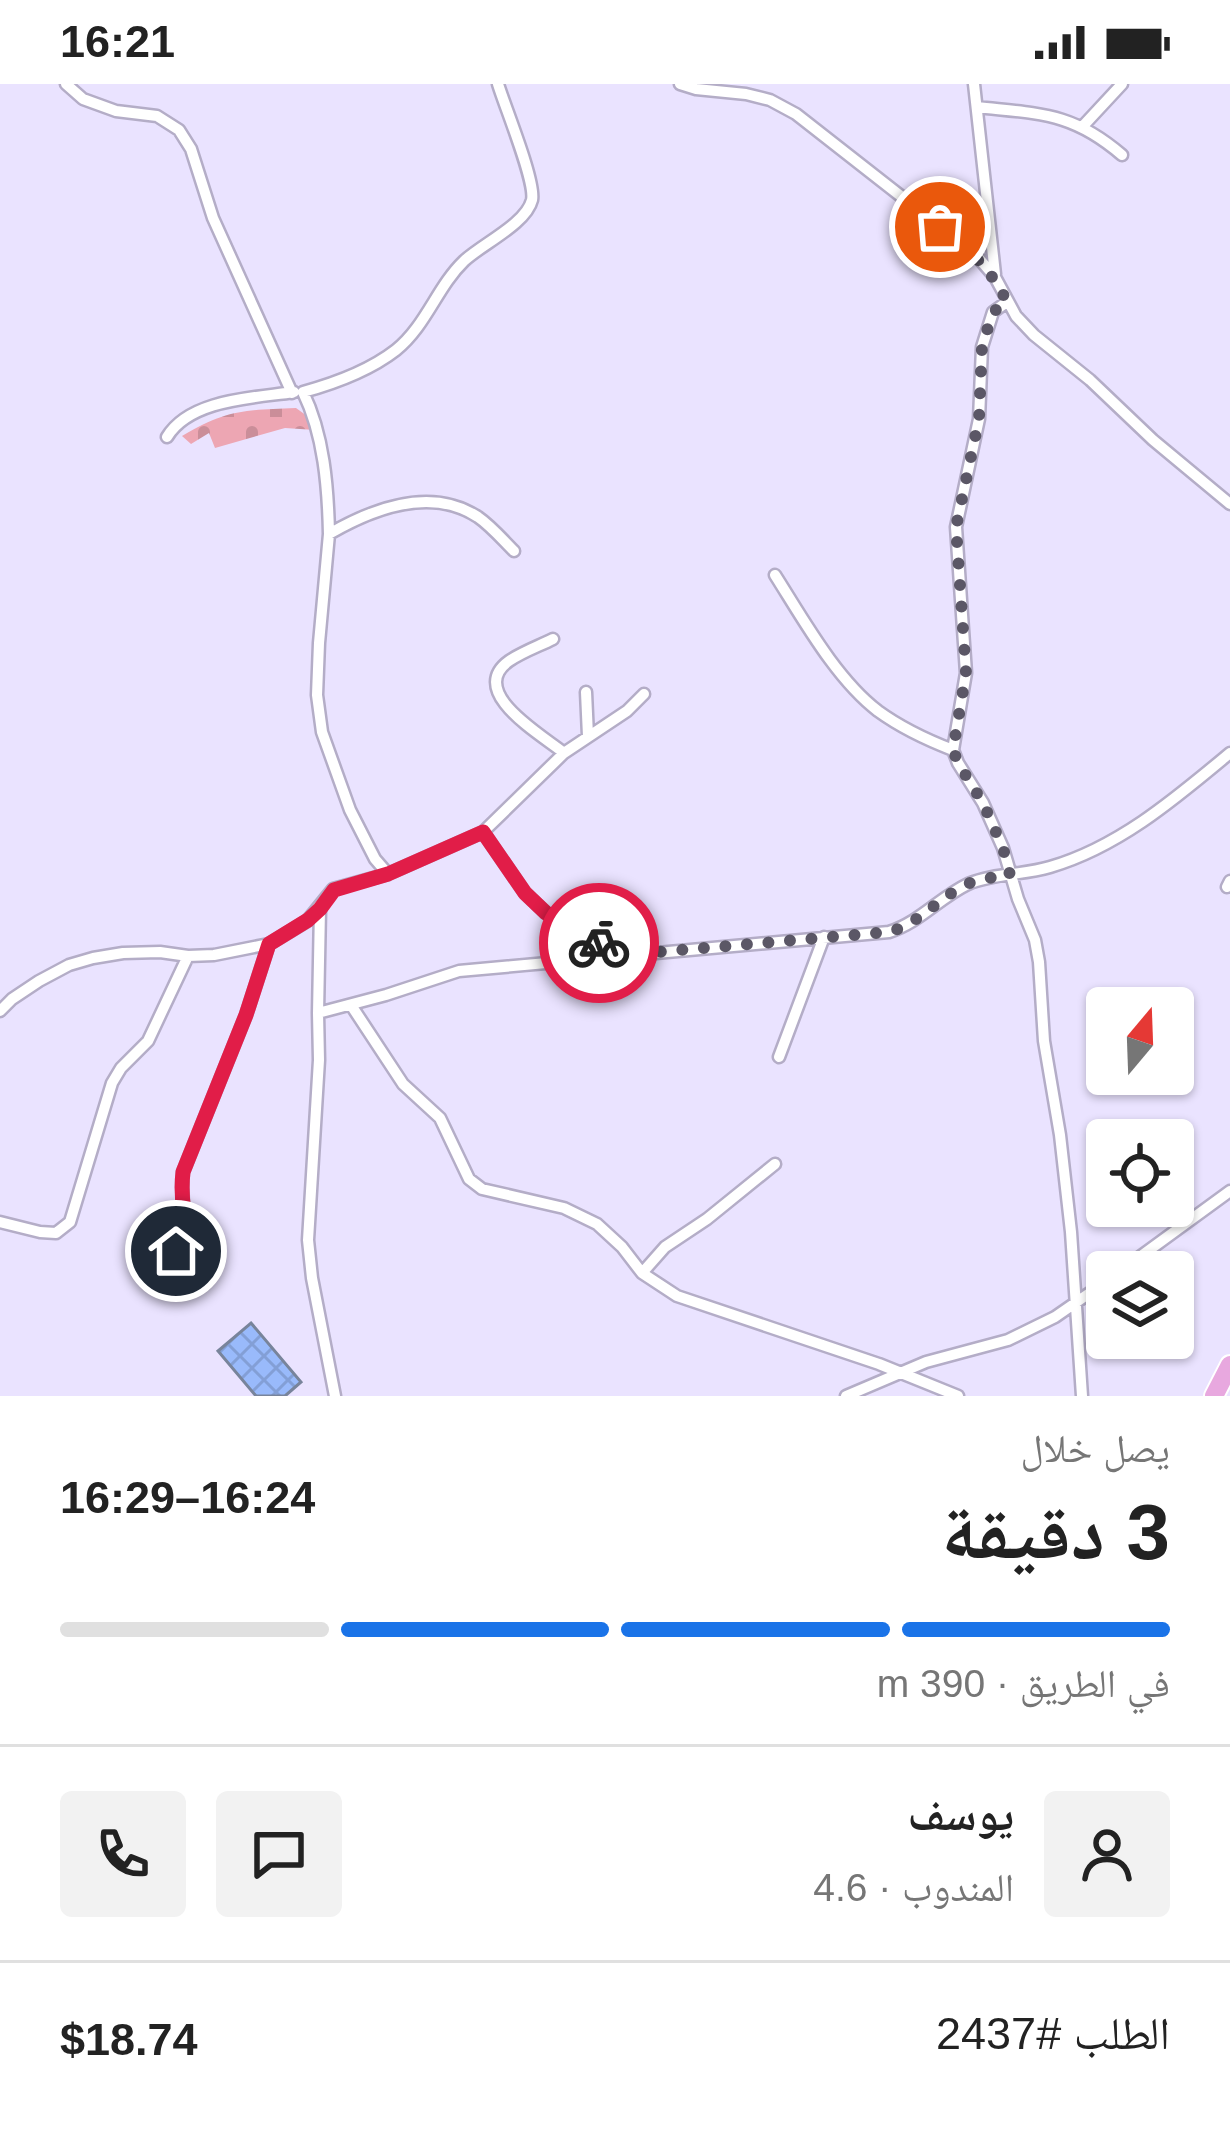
<!DOCTYPE html>
<html lang="ar">
<head>
<meta charset="utf-8">
<style>
	:root { --surface:#fff; --page:#f2f2f2; --text:#222; --muted:#767676; --line:#e0e0e0; --accent:#1a73e8 }
	body { margin:0; font-family:Arial,"Noto Naskh Arabic",sans-serif; background:var(--page); color:var(--text); direction:rtl; height:100vh; display:flex; flex-direction:column; font-size:45px; white-space:nowrap }
	* { box-sizing:border-box; margin:0 }
	p { font-size:39px; color:var(--muted) }
	.icon { flex:none; width:66px; height:66px; fill:none; stroke:currentColor; stroke-width:2; stroke-linecap:round; stroke-linejoin:round }
	.map { position:relative; height:1312px; overflow:hidden; direction:ltr }
	.panel { display:flex; flex-direction:column; background:var(--surface); flex:1 }
	.panel>* { flex:none }
	.needle { width:78px; rotate:19deg }
	.tools { position:absolute; left:1086px; top:903px; display:grid; gap:24px }
	.tools a { display:grid; place-items:center; width:108px; height:108px; border-radius:12px; background:var(--surface); box-shadow:0 3px 9px #0004; font-size:60px }
	.pin { position:absolute; display:grid; place-items:center; width:102px; height:102px; color:#fff; margin:-51px; border:6px solid #fff; border-radius:50%; box-shadow:0 3px 12px #0007 }
	.courier { position:absolute; display:grid; place-items:center; width:120px; height:120px; margin:-60px; border:9px solid #e11d48; border-radius:50%; background:#fff; color:#222; box-shadow:0 3px 15px #0007 }
	.headline em { font-style:normal; font-weight:700 }
	.headline div { display:flex; flex-direction:column-reverse }
	.headline { display:flex; align-items:center; justify-content:space-between; height:204px; padding:0 60px }
	h1 { font-size:78px; font-weight:700; line-height:90px }
	.bar { display:grid; grid-template-columns:repeat(4,1fr); gap:18px 12px; align-content:center; height:144px; padding:0 60px }
	.bar i { height:15px; border-radius:9px; background:var(--line) }
	.bar .selected { background:var(--accent) }
	.bar p { grid-column:span 4 }
	.line { display:flex; align-items:center; gap:30px; padding:0 60px; border-top:3px solid var(--line) }
	.line div { flex:1 }
	.round { display:grid; place-items:center; flex:none; width:126px; height:126px; border-radius:12px; background:var(--page) }
	.status { display:flex; justify-content:space-between; align-items:center; height:84px; padding:0 60px; background:var(--surface); direction:ltr }
	.status svg { height:33px; fill:currentColor }
	.map>svg:first-child { display:block }
	.cemetery { fill:url(#cemetery-stones) }
	.building { fill:url(#building-cross-hatch); stroke:#78849b; stroke-width:3 }
	.lines { fill:none; stroke-linecap:round; stroke-linejoin:round }
	.street-casing { stroke:#b4adc7; stroke-width:15 }
	.primary-casing { stroke:#fff; stroke-width:22 }
	.street { stroke:#fff; stroke-width:10 }
	.primary { stroke:#e8a8df; stroke-width:18 }
	.done { stroke:#5b5766; stroke-width:12; stroke-dasharray:0 21.6 }
	.route { stroke:#e11d48; stroke-width:15 }
</style>
</head>
<body>
<div class="status"><b>16:21</b><svg viewBox="0 0 49 12"><path d="M0 12V9h3v3zM5 12V6h3v6zM10 12V3h3v9zM15 12V0h3v12zM26 1h20v11H26zM47 4h2v5h-2z"/></svg></div>
<div class="map">
<svg width="1230" height="1312" viewBox="0 0 1230 1312">
	<defs>
		<pattern id="cemetery-stones" width="16" height="16" patternUnits="userSpaceOnUse" patternTransform="scale(3)"><rect width="16" height="16" fill="#eda6b3"/><path d="M2 7V4a2 2 0 0 1 4 0v3zM10 15v-3a2 2 0 0 1 4 0v3z" fill="#ca8e99"/></pattern>
		<pattern id="building-cross-hatch" width="8" height="8" patternUnits="userSpaceOnUse" patternTransform="scale(3)"><rect width="8" height="8" fill="#99bafb"/><path d="M0 0l8 8M0 8l8-8" fill="none" stroke="#839fd6"/></pattern>
	</defs>
	<rect width="100%" height="100%" fill="#eae3ff"/>
	<path class="cemetery" d="M296,324L314,337L315,346L285,344L215,364L209,349L191,360L182,352C227,325 246,326 296,324Z"/>
	<path class="building" d="M251,1239L301,1298L285,1312H256L218,1267Z"/>
	<g class="lines">
		<defs>
			<path id="street" d="M66,0L83,15L116,27L157,32L179,46L191,65L213,134L292,309
				M680,0L696,5L746,10L770,16L796,30L976,171L995,193L1016,232L1034,251L1090,296L1153,356L1230,420
				M974,0L995,190
				M977,23C1040,30 1072,28 1122,71
				M1083,42L1122,0
				M1007,218L993,228L982,263L979,335L956,443L966,589L953,666L958,679L983,719L1003,764L1018,815L1035,856L1039,878L1044,957L1060,1051L1071,1148L1082,1312
				M167,353C190,315 254,314 294,308
				M329,450C372,425 431,402 478,433C491,442 502,455 514,467
				M775,491C803,535 836,595 878,627C900,643 927,656 953,666
				M553,555C539,562 522,568 509,577C466,608 542,651 564,669
				M586,608L588,652
				M483,748L525,809L546,829L620,870
				M388,790L375,775L350,726L322,648L317,611L319,559L329,450C328,403 324,351 303,308C336,299 369,287 396,266C426,242 437,203 464,177C482,160 526,140 532,116C536,98 505,23 498,0
				M1227,803L1230,797
				M351,921L403,1000L440,1034L469,1095L482,1105L564,1124L597,1140L622,1163L642,1189L677,1212L879,1280L958,1312
				M0,927L12,915L39,897L69,881L93,874L123,869L160,868L188,872L214,871L269,860L307,837L333,805L388,790L483,748L564,669L627,627L644,610
				M318,929L320,825
				M779,973L824,853
				M0,1138L40,1148L56,1149L70,1138L112,999L121,984L148,957L188,872
				M145,1179L191,1161
				M1119,1188L1230,1107
				M199,1189C190,1155 179,1123 183,1088L246,931L269,860
				M642,1189L665,1163L707,1135L775,1080
				M335,1312L312,1194L308,1156L319,976L318,929L386,911L459,887L889,848C920,838 939,814 968,800C994,789 1024,791 1050,783C1119,763 1176,714 1230,669
				M846,1312L926,1278L1008,1256L1055,1233L1107,1197"/>
			<path id="primary" d="M1214,1312L1230,1281"/>
		</defs>
		<use href="#street" class="street-casing"/>
		<use href="#primary" class="primary-casing"/>
		<use href="#street" class="street"/>
		<use href="#primary" class="primary"/>
	</g>
	<g class="lines">
		<path class="done" d="M599,859L623,871L889,848C923,838 940,811 972,798C984,794 998,793 1010,791L1003,764L983,719L958,679L953,666L966,589L956,443L979,335L982,262L993,228L1007,218C991,185 969,165 940,143"/>
		<path class="route" d="M176,1167L191,1161C185,1136 180,1114 183,1088L246,931L269,860L308,836L320,825L334,806L388,790L483,748L525,809L546,829L599,859"/>
	</g>
</svg>
<div class="tools">
<a><svg class="needle" viewBox="-14 -14 28 28"><path d="M0-13l5 13h-10z" fill="#e53935"/><path d="M0 13l5-13h-10z" fill="#767676"/></svg></a>
<a><svg class="icon" aria-label="locate" viewBox="0 0 24 24"><circle cx="12" cy="12" r="6"/><path d="M12 2v4M12 18v4M2 12h4M18 12h4"/></svg></a>
<a><svg class="icon" aria-label="layers" viewBox="0 0 24 24"><path d="M12 4l9 5-9 5-9-5zM3 14l9 5 9-5"/></svg></a>
</div>
<div class="pin" style="left:940px;top:143px;background:#ea580c"><svg class="icon" aria-label="bag" viewBox="0 0 24 24"><path d="M5 8h14l-1 12H6zM9 8a3 3 0 0 1 6 0"/></svg></div>
<div class="pin" style="left:176px;top:1167px;background:#1f2937"><svg class="icon" aria-label="home" viewBox="0 0 24 24"><path d="M3 11l9-7 9 7M6 9v11h12V9"/></svg></div>
<div class="courier" style="left:599px;top:859px"><svg class="icon" aria-label="bike" viewBox="0 0 24 24"><circle cx="6" cy="16" r="4"/><circle cx="18" cy="16" r="4"/><path d="M6 16l4-8h5l3 8M10 8l3 8H6M13 5h3"/></svg></div>
</div>
<section class="panel">
<div class="headline"><div><h1>3 دقيقة</h1><p>يصل خلال</p></div><em>16:24–16:29</em></div>
<div class="bar"><i class="selected"></i><i class="selected"></i><i class="selected"></i><i></i><p>في الطريق · 390 m</p></div>
<div class="line" style="height:216px"><a class="round"><svg class="icon" aria-label="person" viewBox="0 0 24 24"><circle cx="12" cy="8" r="4"/><path d="M4 21q1-7 8-7t8 7"/></svg></a><div><b>يوسف</b><p>المندوب · 4.6</p></div><a class="round"><svg class="icon" aria-label="chat" viewBox="0 0 24 24"><path d="M4 5h16v11H9l-5 4z"/></svg></a><a class="round"><svg class="icon" aria-label="phone" viewBox="0 0 24 24"><path d="M5 4h4l2 5-3 2q2 4 5 5l2-3 5 2v4C11 20 4 13 5 4z"/></svg></a></div>
<div class="line" style="height:156px"><div>الطلب #2437</div><b>$18.74</b></div>
</section>
</body>
</html>
